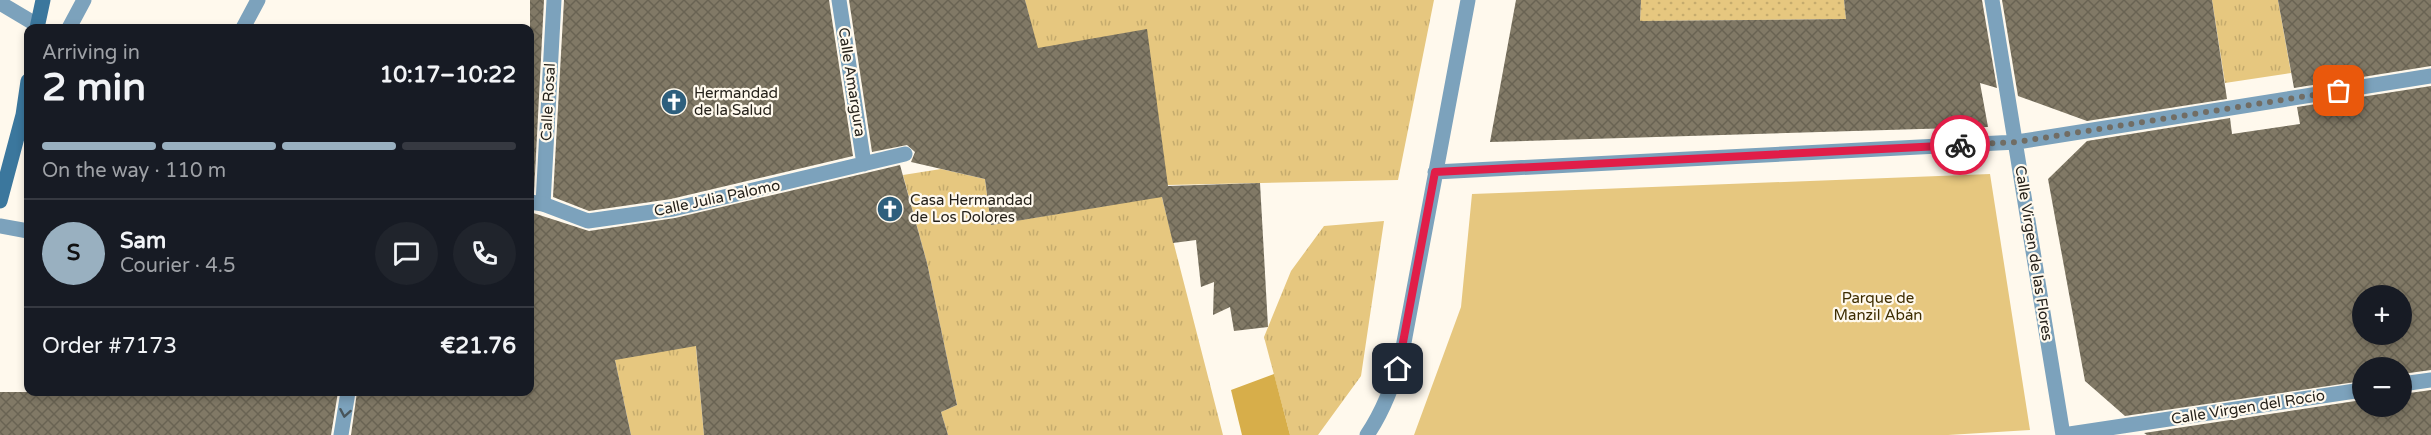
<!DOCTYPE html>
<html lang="en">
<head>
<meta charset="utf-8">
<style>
	:root { --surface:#171b24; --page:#20242c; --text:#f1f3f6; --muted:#9ea1a6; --line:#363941; --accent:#99b0c0 }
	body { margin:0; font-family:"Varela Round",sans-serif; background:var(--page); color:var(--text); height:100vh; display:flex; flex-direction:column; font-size:22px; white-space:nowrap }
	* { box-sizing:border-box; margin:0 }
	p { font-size:20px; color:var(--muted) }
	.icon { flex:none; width:33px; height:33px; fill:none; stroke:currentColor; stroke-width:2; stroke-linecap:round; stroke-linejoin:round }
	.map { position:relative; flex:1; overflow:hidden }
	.panel { position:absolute; left:24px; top:24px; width:510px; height:372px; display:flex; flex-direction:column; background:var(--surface); border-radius:12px; box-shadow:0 3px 9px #0003 }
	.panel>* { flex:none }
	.fabs { position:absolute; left:2352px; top:285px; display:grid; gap:12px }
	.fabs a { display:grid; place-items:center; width:60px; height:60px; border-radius:50%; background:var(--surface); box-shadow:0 3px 9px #0003; font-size:30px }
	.pin { position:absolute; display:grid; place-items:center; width:51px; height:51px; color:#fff; margin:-26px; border-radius:12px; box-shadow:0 3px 9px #0006 }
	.courier { position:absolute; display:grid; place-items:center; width:60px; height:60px; margin:-30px; border:4px solid #e11d48; border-radius:50%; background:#fff; color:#222; box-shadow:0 2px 8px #0007 }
	.overview em { font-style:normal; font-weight:800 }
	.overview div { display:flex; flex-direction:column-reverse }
	.overview { display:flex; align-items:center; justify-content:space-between; height:102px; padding:0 18px }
	h1 { font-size:39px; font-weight:800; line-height:45px }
	.bar { display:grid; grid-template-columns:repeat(4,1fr); gap:9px 6px; align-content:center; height:72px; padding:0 18px }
	.bar i { height:8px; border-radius:4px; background:var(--line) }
	.bar .selected { background:var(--accent) }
	.bar p { grid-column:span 4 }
	.line { display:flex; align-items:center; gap:15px; padding:0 18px; border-top:2px solid var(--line) }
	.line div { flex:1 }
	.round { display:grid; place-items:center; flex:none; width:63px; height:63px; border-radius:32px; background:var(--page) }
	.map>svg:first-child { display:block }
	.grass { fill:url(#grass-tufts) }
	.park { fill:#e6c77f }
	.garden { fill:url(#garden-dots) }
	.water { fill:#d7ae4a }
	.building { fill:url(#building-cross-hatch); fill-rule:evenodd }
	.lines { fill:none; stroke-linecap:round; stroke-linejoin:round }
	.pedestrian { stroke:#7ca2bc; stroke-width:15 }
	.minor { stroke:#7ca2bc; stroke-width:15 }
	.secondary { stroke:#3b779d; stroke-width:15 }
	.oneway { stroke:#48555b }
	.done { stroke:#716d64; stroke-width:6; stroke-dasharray:0 10.8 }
	.route { stroke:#e11d48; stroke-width:8 }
	.labels { text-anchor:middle; stroke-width:4.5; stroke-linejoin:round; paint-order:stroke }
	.street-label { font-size:15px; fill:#25211a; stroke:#fff9ed }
	.poi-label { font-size:15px; fill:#25211a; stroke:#fff9ed; text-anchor:start }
	.park-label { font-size:15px; fill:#3e2d01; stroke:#fff9ed }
</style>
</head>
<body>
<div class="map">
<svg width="2431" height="435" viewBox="0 0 2431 435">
	<defs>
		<pattern id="grass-tufts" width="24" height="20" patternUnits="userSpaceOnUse" patternTransform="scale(1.5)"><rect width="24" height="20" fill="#e6c77f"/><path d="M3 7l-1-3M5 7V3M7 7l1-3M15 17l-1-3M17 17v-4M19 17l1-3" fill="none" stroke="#c5ab6d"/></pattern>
		<pattern id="garden-dots" width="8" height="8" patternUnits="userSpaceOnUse" patternTransform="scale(1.5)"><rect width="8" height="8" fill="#e6c77f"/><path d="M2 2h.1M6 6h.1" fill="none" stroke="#c5ab6d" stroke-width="1.8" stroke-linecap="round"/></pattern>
		<pattern id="building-cross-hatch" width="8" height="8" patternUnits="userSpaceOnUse" patternTransform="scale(1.5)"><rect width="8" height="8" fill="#817966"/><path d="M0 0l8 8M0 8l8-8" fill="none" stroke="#696353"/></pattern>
	</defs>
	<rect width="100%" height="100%" fill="#fff9ed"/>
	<path class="grass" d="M1025,0H1434L1398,180L1168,185L930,66L1030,20Z
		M2212,0H2278L2291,73L2225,83Z
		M941,169L985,179L991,225L1104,206L1159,186L1223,435H948L941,412L957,405L927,263L903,175Z
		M684,216L704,435H631L615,360Z
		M1384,221L1361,376L1318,435H1290L1264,337L1291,271L1324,226Z"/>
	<path class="park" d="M1990,174L2030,430L1948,435H1414L1461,307L1472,194Z"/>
	<path class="garden" d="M1641,0H1844L1846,19L1640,21Z"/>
	<path class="water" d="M1274,374L1290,435H1242L1231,390Z"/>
	<path class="building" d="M530,0H544L534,193H530Z
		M564,0H829L853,156L671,199L589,211L553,197Z
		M849,0H1025L1038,48L1147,29L1168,186L1260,183L1268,327L1234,331L1230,307L1213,315L1214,282L1201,287L1196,240L1173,243L1162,197L991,225L985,179L911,162L915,152L907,145L872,152Z
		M1516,0H1641L1640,21L1846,19L1844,0H1982L1997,88L1980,83L1988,127L1490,142Z
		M2002,0H2212L2227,99L2087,121L2018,96Z
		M2278,0H2431V66L2294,88Z
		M2431,86V370L2402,374V368H2362V381L2125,416L2085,381L2048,179L2087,141L2230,118L2232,134L2300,124L2297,107ZM2362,296H2402V334H2362Z
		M900,165L927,263L957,405L941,412L948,435H704L696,346L615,360L631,435H351L357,392H530V212L589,231L675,218Z
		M2431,390V435H2147L2144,433L2362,400V406H2402V394Z
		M0,392H338L331,435H0Z"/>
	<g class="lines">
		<path class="pedestrian" d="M543,204L554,0"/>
		<path class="minor" d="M839,0L864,164
			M1992,0L2063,435L2362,390
			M0,3L37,25
			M69,28L84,0
			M243,28L258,0
			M1435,172L2017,142L2431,76
			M530,202L543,204L588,221L673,209L905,154
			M0,226L28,231
			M2402,384L2431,380
			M341,435L348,392
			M1367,435C1384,410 1394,383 1402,353L1468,0"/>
		<path class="secondary" d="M37,28L43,0
			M0,201L23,115L28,81"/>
	</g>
	<defs><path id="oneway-chevron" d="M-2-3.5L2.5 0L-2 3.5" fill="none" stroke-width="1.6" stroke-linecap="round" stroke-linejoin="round" transform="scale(1.5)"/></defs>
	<use class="oneway" href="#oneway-chevron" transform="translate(345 413) rotate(100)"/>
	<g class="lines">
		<path class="done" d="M1960,145L2017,142L2339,91"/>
		<path class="route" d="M1398,369L1435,172L1960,145"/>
	</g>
	<defs>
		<symbol id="church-disc" viewBox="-11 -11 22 22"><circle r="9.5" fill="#2e5f7d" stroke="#fff9ed"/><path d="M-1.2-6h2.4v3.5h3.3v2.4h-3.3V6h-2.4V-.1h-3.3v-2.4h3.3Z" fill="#fff"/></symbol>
	</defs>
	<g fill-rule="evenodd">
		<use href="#church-disc" x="659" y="87" width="30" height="30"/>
		<use href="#church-disc" x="875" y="194" width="30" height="30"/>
	</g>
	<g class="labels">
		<g class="street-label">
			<text transform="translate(852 82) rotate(81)" y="5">Calle Amargura</text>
			<text transform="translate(548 102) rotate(-87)" y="5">Calle Rosal</text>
			<text transform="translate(717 198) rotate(-12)" y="5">Calle Julia Palomo</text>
			<text transform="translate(2034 253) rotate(81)" y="5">Calle Virgen de las Flores</text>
			<text transform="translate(2248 407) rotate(-9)" y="5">Calle Virgen del Rocío</text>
		</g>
		<g class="poi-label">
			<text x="694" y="98">Hermandad<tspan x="694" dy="17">de la Salud</tspan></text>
			<text x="910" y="205">Casa Hermandad<tspan x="910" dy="17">de Los Dolores</tspan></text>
		</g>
		<g class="park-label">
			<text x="1878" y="303">Parque de<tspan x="1878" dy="17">Manzil Abán</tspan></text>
		</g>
	</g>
</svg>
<div class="fabs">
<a>+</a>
<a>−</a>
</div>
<div class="pin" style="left:2339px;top:91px;background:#ea580c"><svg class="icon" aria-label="bag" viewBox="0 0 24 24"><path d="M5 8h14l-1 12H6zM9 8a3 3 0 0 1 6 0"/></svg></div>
<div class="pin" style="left:1398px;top:369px;background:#1f2937"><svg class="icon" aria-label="home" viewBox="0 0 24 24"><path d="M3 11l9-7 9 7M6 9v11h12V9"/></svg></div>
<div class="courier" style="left:1960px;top:145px"><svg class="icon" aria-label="bike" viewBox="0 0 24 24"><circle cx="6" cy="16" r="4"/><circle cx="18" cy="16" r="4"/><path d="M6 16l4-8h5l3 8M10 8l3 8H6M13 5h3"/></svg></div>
<section class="panel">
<div class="overview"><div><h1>2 min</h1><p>Arriving in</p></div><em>10:17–10:22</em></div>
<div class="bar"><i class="selected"></i><i class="selected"></i><i class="selected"></i><i></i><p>On the way · 110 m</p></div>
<div class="line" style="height:108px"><b class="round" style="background:var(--accent);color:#111">S</b><div><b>Sam</b><p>Courier · 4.5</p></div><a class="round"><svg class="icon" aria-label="chat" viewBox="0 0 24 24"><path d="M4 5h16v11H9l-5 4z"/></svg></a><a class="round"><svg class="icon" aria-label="phone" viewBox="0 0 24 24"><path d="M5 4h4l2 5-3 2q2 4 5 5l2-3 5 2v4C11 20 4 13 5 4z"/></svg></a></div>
<div class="line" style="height:78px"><div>Order #7173</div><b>€21.76</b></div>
</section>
</div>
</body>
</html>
